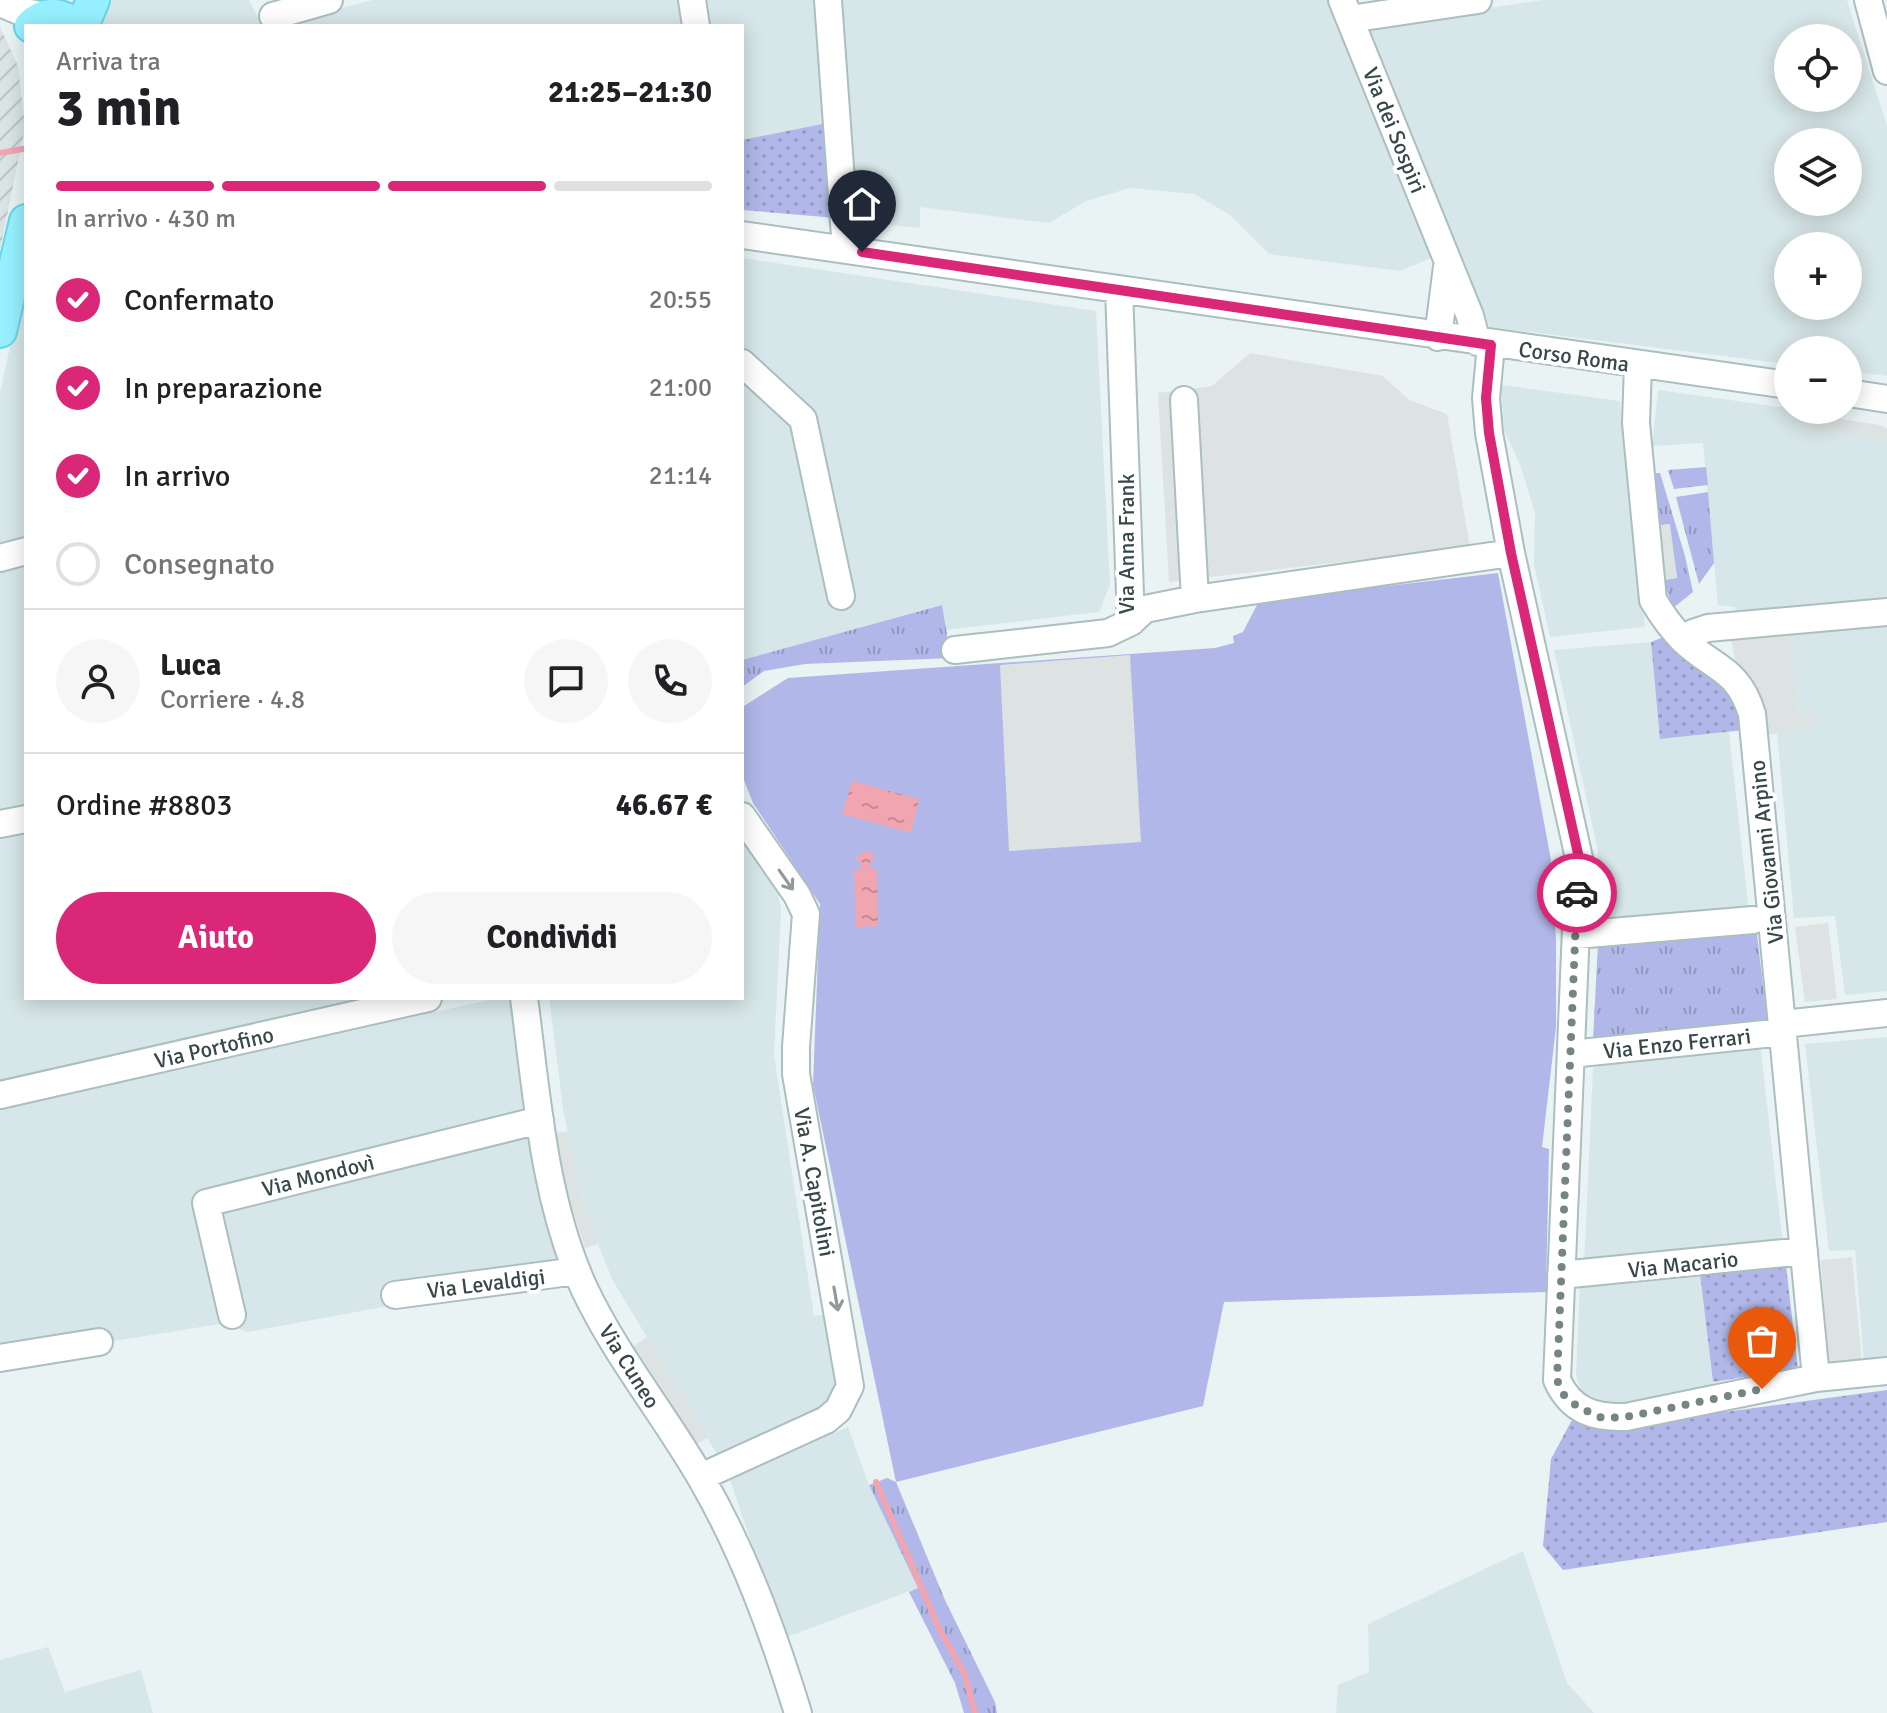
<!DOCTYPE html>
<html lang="it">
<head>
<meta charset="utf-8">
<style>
	:root { --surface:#fff; --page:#f6f6f6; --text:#202124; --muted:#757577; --line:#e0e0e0; --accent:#db2777 }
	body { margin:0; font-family:Signika,sans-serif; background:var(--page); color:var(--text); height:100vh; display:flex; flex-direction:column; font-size:30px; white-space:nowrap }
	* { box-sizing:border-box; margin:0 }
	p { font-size:26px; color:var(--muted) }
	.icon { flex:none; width:44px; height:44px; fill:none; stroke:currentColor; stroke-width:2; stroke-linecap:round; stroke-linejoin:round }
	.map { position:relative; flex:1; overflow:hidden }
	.sheet { position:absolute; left:24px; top:24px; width:720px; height:976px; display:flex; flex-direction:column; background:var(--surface); border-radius:0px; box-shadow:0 4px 20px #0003 }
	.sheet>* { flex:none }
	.controls { position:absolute; left:1774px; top:24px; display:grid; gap:16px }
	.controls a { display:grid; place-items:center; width:88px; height:88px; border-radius:50%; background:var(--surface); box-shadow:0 4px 20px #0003; font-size:40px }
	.pin { position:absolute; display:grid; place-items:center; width:68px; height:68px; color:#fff; margin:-82px -34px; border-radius:50% 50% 50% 0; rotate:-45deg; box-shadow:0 0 8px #0007 }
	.pin .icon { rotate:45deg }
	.courier { position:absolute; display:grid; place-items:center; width:80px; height:80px; margin:-40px; border:6px solid #db2777; border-radius:50%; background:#fff; color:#222; box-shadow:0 2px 10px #0007 }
	.head em { font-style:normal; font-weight:700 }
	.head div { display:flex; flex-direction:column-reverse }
	.head { display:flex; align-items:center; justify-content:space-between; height:136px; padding:0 32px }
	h1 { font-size:52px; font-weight:700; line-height:60px }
	.bar { display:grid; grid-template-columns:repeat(4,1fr); gap:12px 8px; align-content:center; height:96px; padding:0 32px }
	.bar i { height:10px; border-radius:6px; background:var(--line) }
	.bar .on { background:var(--accent) }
	.bar p { grid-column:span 4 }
	.line { display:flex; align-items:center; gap:20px; padding:0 32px; border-top:2px solid var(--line) }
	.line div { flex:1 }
	.round { display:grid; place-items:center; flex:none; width:84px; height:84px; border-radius:42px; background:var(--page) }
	ol { padding:0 32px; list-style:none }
	li { display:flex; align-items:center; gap:24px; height:88px }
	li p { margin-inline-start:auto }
	li .icon { padding:8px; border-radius:50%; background:var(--accent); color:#fff; stroke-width:4 }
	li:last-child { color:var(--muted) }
	li i { width:44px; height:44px; border:4px solid var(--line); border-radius:50% }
	.cta { display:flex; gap:16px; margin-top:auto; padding:16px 32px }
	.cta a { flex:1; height:92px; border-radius:48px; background:var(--accent); color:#fff; font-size:32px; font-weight:700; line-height:92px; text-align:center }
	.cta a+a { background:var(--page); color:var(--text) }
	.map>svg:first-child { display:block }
	.residential { fill:#d7e6e8; fill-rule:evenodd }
	.industrial { fill:url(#industrial-furrows) }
	.grass { fill:url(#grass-tufts) }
	.park { fill:url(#park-dots) }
	.pitch { fill:#b1b8e9 }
	.parking { fill:#dde3e3 }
	.water { fill:url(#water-ripples) }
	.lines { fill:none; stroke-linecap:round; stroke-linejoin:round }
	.stream { stroke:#f1a5b1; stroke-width:6 }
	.minor-casing { stroke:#abbec0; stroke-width:30 }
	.major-casing { stroke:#66d5e5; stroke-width:36 }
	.minor { stroke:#fff; stroke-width:26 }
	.major { stroke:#97f0ff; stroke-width:32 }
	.oneway { stroke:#919a9a }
	.done { stroke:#758484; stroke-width:8; stroke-dasharray:0 14.4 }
	.route { stroke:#db2777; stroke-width:10 }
	.labels { text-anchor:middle; stroke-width:8; stroke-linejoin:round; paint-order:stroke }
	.street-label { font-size:22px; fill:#374848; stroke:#fff }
</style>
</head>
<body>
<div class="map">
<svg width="1887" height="1713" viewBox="0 0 1887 1713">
	<defs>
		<pattern id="industrial-furrows" width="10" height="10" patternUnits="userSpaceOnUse" patternTransform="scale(2)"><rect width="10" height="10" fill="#dae4e4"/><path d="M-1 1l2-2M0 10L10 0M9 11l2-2" fill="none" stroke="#bcc5c5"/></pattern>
		<pattern id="grass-tufts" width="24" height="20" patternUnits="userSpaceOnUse" patternTransform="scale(2)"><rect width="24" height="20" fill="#b1b8e9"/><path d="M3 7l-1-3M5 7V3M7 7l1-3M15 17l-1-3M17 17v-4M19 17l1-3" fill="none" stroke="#9198bf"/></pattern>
		<pattern id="park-dots" width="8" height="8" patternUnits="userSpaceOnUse" patternTransform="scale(2)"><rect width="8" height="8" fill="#b1b8e9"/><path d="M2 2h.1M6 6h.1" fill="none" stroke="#9198bf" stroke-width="1.8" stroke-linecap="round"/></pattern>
		<pattern id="water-ripples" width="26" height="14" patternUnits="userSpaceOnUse" patternTransform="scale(2)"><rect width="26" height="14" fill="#f1a5b1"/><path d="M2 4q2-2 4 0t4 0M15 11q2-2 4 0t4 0" fill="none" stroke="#c48892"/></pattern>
	</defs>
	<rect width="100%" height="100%" fill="#e9f3f4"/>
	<path class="residential" d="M103,0H249L262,26H94Z
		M372,0H683L686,26H302V19Z
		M706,0H822L832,122L742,140V26H709Z
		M839,0H1333L1433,257L1400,271L1269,254L1230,215L1194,194L1130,188L1086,201L1049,223L920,207V228L855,222Z
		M1543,0H1847L1887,126V376L1848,371V350H1788V364L1490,327L1364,26ZM1788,38H1848V98H1788ZM1788,142H1848V202H1788ZM1788,246H1848V306H1788Z
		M742,258L1096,311L1110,585L1099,612L946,630L941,605L742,660Z
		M26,273V541L0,547V393Z
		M1501,385L1620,401L1645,627L1550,637L1534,565L1535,513L1521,467L1504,430Z
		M1658,390L1788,408V410H1808L1811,433L1827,432L1879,437L1887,443V605L1736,619L1735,607L1718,605L1703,443L1652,446Z
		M26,566V998H392L0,1087V572Z
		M1887,619V991L1845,995L1835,916L1794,918L1777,733L1814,728L1798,713L1790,626Z
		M1651,642L1661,739L1729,732L1749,913L1599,924L1598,851L1554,650Z
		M742,828L776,882L781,909L774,1055L814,1316L829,1314L838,1378L832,1405L718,1456L612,1279L598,1244L580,1193L563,1109L549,998H742Z
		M498,998H514L564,1264L394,1305L247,1332L226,1323L114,1341L111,1334L0,1351V1109Z
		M1887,1037V1363L1864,1365L1855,1250L1829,1251L1805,1044Z
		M1760,1043L1783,1245L1584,1266L1593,1068L1611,1058Z
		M1700,1274L1714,1391L1611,1408L1582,1393L1576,1375L1580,1283Z
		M848,1427L869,1485L918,1588L784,1638L730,1480Z
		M1523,1551L1567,1683L1594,1713H1336L1338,1685L1369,1672L1368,1624Z
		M48,1647L65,1692L141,1670L153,1713H0V1660Z"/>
	<path class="industrial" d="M0,27L18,66L25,127L0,250Z"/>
	<path class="grass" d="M1706,467L1708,485L1674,489L1668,470Z
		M1650,473H1660L1685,556L1693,592L1673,608L1663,580L1677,578L1669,524L1656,526Z
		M1708,492L1714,563L1699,584L1676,497Z
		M942,605L951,658L805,664L764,671L742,687V660Z
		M1756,927L1768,1025L1593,1040L1598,943Z
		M887,1478L896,1482L945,1600L995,1702L997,1713H964L955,1683L909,1592L918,1588L869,1485Z"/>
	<path class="park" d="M832,122L836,218L742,210V140Z
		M1666,636L1713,671L1736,698L1745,730L1660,739L1651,642Z
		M1786,1265L1798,1369L1713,1382L1700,1274Z
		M1887,1390V1522L1563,1570L1543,1546L1551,1459L1574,1416L1600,1429Z"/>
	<path class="pitch" d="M1498,573L1551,860L1556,940V1027L1542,1147L1549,1149L1546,1292L1224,1302L1203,1406L896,1482L813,1085L820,904L753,803L742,775L744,706L788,678L1215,648L1234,643L1233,636L1243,632L1259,601Z"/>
	<path class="parking" d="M1250,353L1383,376L1409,400L1447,414L1470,547L1169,582L1158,393L1212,386Z
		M1808,414L1880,425L1887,429V443L1879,437L1827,432L1811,433Z
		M1670,524L1677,578L1663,580L1656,526Z
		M1790,626L1798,712L1815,711V728L1765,735L1735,661L1730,633Z
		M1130,655L1141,842L1009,851L1000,665Z
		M1828,923L1837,999L1805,1002L1795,927Z
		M568,1131L580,1193L598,1244L585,1248L567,1193L556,1133Z
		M1852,1257L1862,1363L1828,1365L1821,1260Z
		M647,1337L708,1438L693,1446L632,1347Z"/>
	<path class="water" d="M852,781L919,799L911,833L842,814Z
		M865,851L872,853L875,860L870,861V868L877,869L878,926L856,927L854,869H861V861H856L857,857Z"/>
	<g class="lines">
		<path class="stream" d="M0,153L23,149
			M876,1482L939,1628L965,1675L975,1713"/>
		<defs>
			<path id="minor" d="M692,0L696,26
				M828,0L846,250
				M1342,0L1470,316L1477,342
				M1868,0L1887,71
				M0,3L19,11L46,16
				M273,16L329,0
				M1350,19L1478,0
				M742,235L1788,385
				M1438,337L1447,267
				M1491,345L1486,398L1489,433L1511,553L1579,858L1557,1380C1571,1411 1594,1418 1626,1417L1816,1378L1887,1371
				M742,363L803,419L841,596
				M1638,365L1636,423L1653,600C1662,615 1671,628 1684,641C1714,669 1738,668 1752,714L1816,1378
				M1848,393L1887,399
				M0,558L26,551
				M1195,599L1511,553
				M1131,622L1145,609L1195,599L1184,400
				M1684,641L1693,633L1708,628L1887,612
				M955,650L1108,633L1131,622L1119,289
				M0,824L26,819
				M1576,935L1753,920
				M524,998C537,1094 543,1198 584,1288C616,1356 664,1414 701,1478C744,1552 773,1632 798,1713
				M1783,1024L1887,1013
				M1571,1054L1783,1032
				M0,1095L428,998
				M1561,1275L1804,1251
				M395,1295L577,1271
				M232,1315L206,1203L540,1120
				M0,1358L99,1342
				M701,1477L826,1420L838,1410L850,1386L796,1074V1047L806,914L797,895L742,816"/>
			<path id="major" d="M31,26C44,13 60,12 74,26
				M82,26L93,0
				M0,331L26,221"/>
		</defs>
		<use href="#minor" class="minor-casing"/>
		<use href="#major" class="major-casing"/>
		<use href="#minor" class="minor"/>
		<use href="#major" class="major"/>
	</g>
	<defs><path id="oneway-shaft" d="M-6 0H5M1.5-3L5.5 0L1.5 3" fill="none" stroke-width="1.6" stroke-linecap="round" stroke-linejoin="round" transform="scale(2)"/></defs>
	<g class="oneway">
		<use href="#oneway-shaft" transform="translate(786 880) rotate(55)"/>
		<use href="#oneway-shaft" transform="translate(836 1299) rotate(80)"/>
	</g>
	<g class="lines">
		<path class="done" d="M1577,893L1557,1380L1564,1395L1578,1407L1602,1418L1626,1417L1762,1389"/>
		<path class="route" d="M862,252L1491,345L1486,398L1489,433L1511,553L1579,858L1577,893"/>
	</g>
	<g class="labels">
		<g class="street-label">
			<text transform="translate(1395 130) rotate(68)" y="8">Via dei Sospiri</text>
			<text transform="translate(1574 356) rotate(8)" y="8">Corso Roma</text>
			<text transform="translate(1126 544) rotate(-90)" y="8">Via Anna Frank</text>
			<text transform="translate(1766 852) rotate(-96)" y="8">Via Giovanni Arpino</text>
			<text transform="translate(1677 1043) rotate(-6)" y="8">Via Enzo Ferrari</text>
			<text transform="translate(214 1047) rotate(-13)" y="8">Via Portofino</text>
			<text transform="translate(318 1175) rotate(-14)" y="8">Via Mondovì</text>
			<text transform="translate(815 1182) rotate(80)" y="8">Via A. Capitolini</text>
			<text transform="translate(1683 1264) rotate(-6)" y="8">Via Macario</text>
			<text transform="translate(486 1283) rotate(-7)" y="8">Via Levaldigi</text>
			<text transform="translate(630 1366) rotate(58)" y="8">Via Cuneo</text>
		</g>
	</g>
</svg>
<div class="controls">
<a><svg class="icon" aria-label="locate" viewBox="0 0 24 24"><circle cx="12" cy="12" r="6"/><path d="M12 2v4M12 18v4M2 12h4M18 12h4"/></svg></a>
<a><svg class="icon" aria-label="layers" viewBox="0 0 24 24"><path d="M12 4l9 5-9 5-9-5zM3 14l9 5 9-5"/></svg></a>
<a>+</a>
<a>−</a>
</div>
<div class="pin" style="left:1762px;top:1389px;background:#ea580c"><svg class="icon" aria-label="bag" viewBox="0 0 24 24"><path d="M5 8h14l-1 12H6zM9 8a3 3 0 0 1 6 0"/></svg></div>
<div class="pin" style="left:862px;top:252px;background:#1f2937"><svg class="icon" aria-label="home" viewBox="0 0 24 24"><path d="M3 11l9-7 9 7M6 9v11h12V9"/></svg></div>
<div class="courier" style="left:1577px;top:893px"><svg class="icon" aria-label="car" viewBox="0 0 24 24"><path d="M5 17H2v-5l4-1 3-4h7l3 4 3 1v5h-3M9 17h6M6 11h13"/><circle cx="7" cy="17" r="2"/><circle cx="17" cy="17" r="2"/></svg></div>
<section class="sheet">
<div class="head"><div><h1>3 min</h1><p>Arriva tra</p></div><em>21:25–21:30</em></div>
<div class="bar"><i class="on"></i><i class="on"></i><i class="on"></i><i></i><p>In arrivo · 430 m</p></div>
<ol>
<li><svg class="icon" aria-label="check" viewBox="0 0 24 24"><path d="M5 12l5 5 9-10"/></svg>Confermato<p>20:55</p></li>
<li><svg class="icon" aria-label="check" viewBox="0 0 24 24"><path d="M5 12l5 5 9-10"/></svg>In preparazione<p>21:00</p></li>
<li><svg class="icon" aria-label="check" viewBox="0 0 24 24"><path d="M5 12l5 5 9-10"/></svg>In arrivo<p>21:14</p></li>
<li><i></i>Consegnato</li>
</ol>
<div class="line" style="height:144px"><a class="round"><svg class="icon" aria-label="person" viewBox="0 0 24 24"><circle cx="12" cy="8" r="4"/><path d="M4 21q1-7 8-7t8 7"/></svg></a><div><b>Luca</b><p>Corriere · 4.8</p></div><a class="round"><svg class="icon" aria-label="chat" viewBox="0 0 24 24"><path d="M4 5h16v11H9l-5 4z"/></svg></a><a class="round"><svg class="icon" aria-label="phone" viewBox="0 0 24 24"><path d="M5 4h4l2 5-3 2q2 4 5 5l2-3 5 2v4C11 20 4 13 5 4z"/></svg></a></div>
<div class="line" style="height:104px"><div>Ordine #8803</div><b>46.67 €</b></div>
<div class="cta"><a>Aiuto</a><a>Condividi</a></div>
</section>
</div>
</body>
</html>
